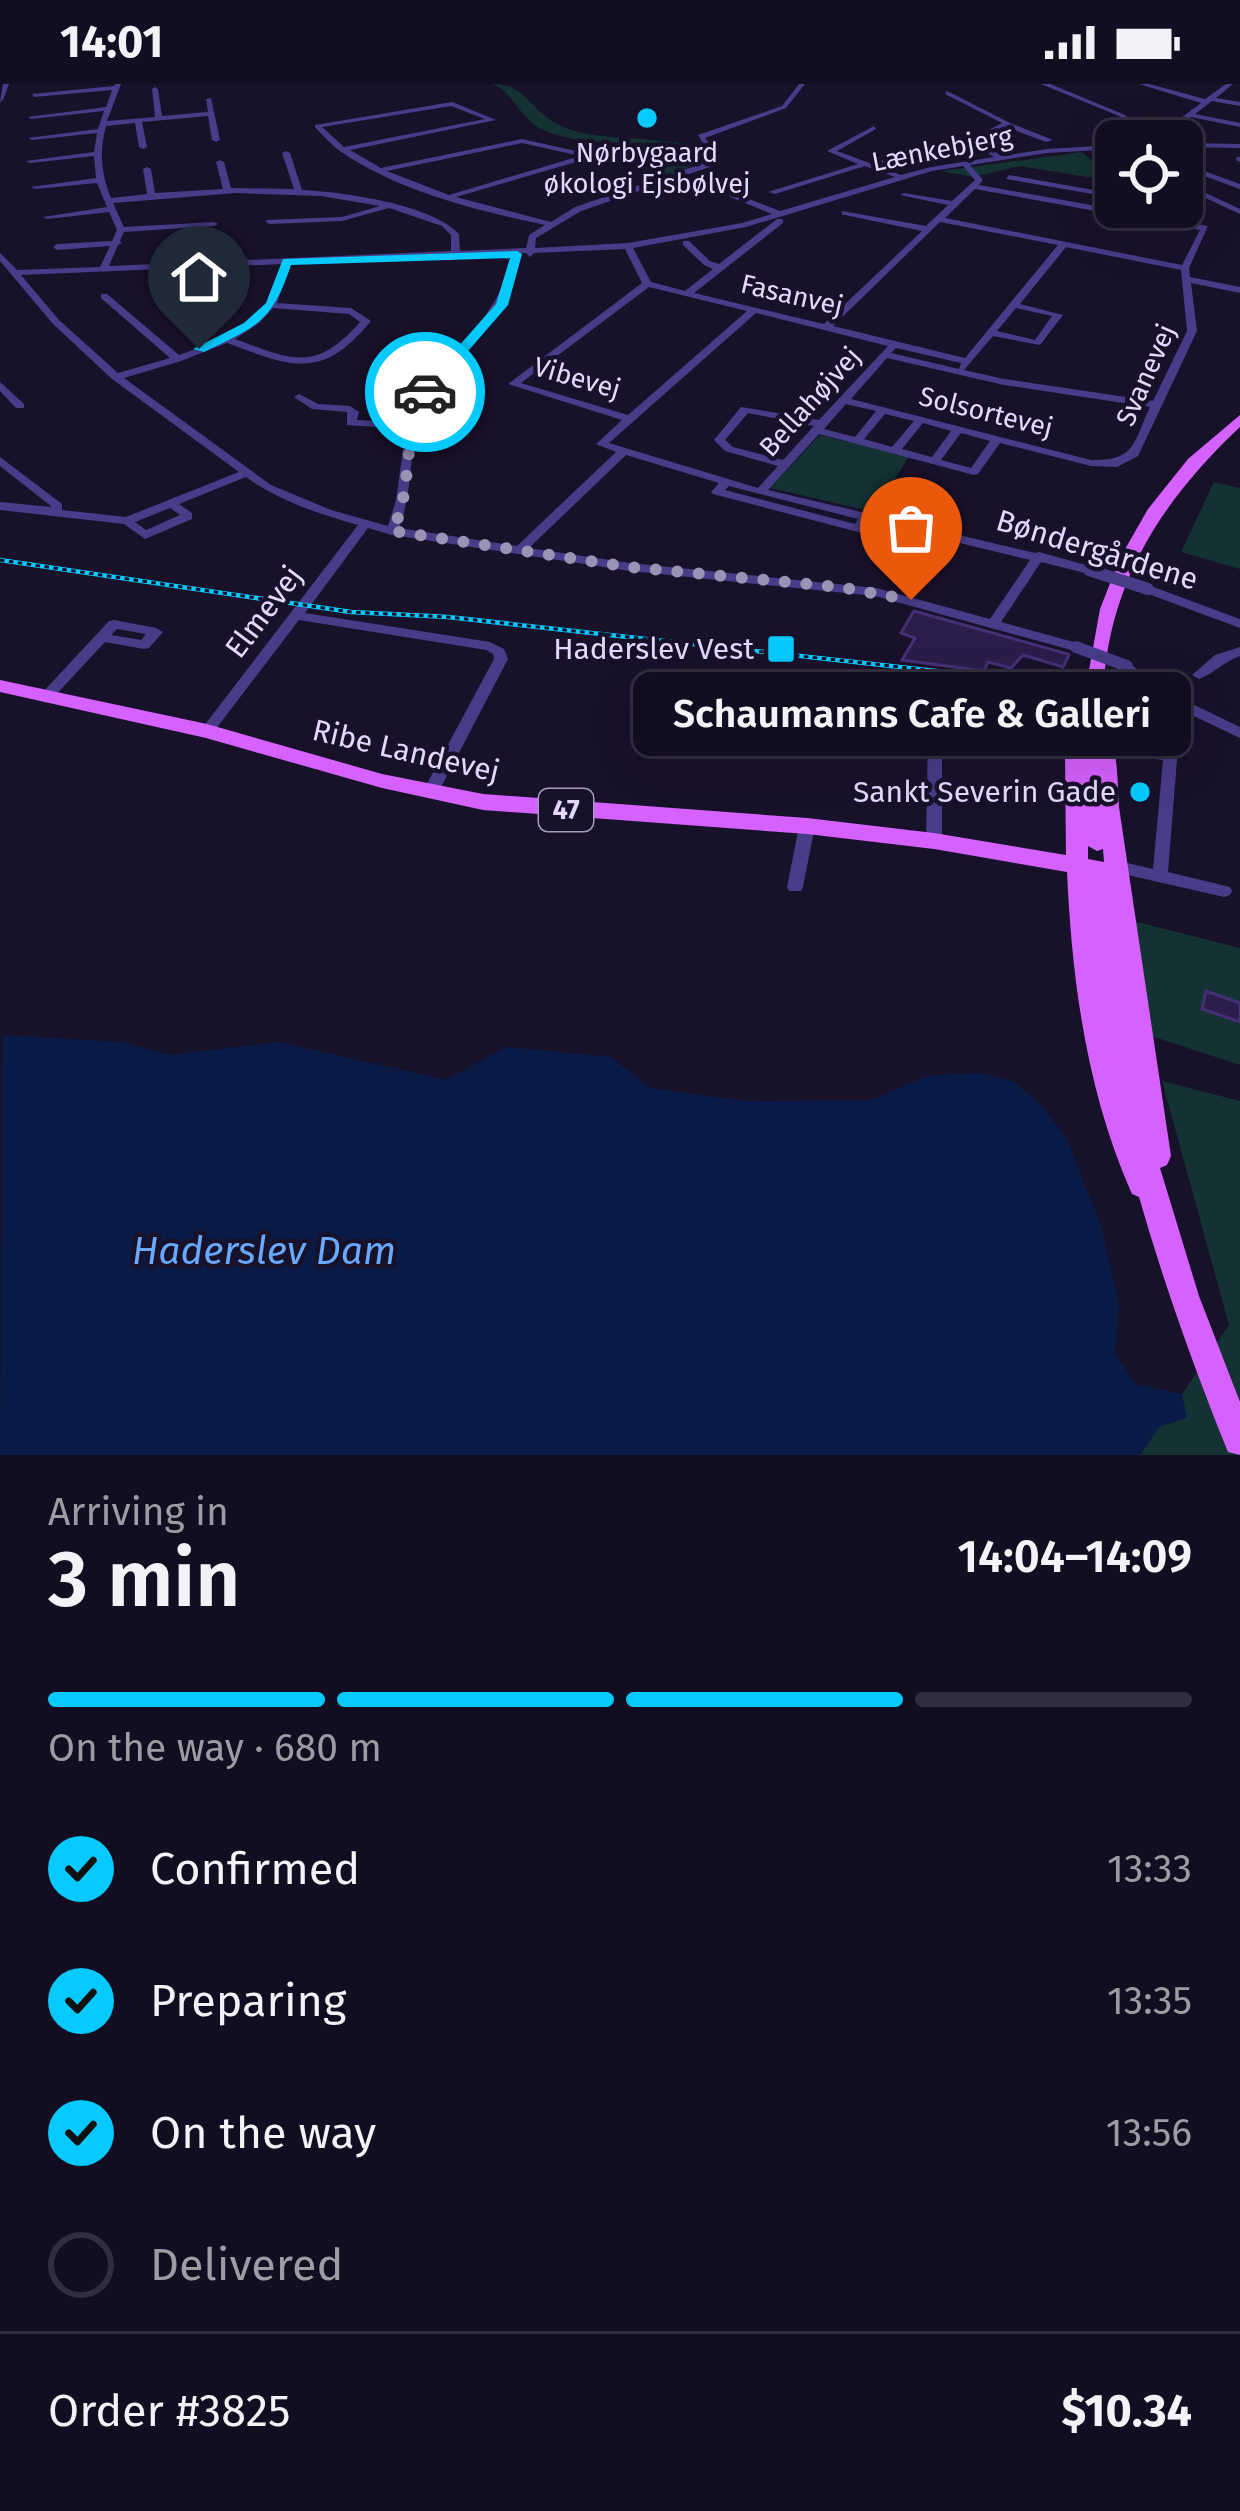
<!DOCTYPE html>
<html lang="en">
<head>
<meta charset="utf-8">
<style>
	:root { --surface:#120d20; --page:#1b1629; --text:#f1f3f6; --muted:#9c9ca5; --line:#312d3e; --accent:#06cafe }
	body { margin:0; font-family:"Fira Sans",sans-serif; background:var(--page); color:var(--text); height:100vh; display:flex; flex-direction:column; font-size:45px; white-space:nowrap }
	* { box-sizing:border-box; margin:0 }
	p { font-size:39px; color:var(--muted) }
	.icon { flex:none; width:66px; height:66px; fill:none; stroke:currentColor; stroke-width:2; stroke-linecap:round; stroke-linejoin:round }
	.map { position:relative; height:1371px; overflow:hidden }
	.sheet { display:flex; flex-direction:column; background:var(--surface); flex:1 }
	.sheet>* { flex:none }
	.tools { position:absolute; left:1095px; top:36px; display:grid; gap:24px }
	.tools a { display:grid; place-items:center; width:108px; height:108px; border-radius:18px; background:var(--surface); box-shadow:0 12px 48px #0002,0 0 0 3px var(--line); font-size:60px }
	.pin { position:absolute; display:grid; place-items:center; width:102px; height:102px; color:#fff; margin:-123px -51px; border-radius:50% 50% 50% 0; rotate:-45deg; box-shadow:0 0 12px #0007 }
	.pin .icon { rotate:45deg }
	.courier { position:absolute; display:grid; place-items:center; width:120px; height:120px; margin:-60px; border:9px solid #06cafe; border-radius:50%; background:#fff; color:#222; box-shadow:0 3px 15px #0007 }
	.bubble { position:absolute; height:84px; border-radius:18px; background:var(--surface); box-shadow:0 12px 48px #0002,0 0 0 3px var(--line); font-size:39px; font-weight:600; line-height:84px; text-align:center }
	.summary em { font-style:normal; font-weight:600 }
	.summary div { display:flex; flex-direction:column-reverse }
	.summary { display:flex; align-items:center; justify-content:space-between; height:204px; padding:0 48px }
	h1 { font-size:78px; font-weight:600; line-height:90px }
	.bar { display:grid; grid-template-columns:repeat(4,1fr); gap:18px 12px; align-content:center; height:144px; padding:0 48px }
	.bar i { height:15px; border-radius:9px; background:var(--line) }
	.bar .selected { background:var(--accent) }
	.bar p { grid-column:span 4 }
	.line { display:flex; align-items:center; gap:30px; padding:0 48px; border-top:3px solid var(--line) }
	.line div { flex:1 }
	ol { padding:0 48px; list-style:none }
	li { display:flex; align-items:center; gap:36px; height:132px }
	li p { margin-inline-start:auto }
	li .icon { padding:12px; border-radius:50%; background:var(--accent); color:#111; stroke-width:4 }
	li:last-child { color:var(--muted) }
	li i { width:66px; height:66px; border:6px solid var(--line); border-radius:50% }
	.status { display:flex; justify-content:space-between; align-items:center; height:84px; padding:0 60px; background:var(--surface); direction:ltr }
	.status svg { height:33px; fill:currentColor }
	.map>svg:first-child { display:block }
	.green { fill:#143134 }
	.water { fill:#0b1b48 }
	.building { fill:#2b1d4b; stroke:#452f76; stroke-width:3 }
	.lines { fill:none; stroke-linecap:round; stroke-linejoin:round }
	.minor { fill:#473c88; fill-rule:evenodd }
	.major { fill:#d561fe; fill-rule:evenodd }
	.rail-casing { stroke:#06cafe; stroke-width:4.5 }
	.rail { stroke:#18112a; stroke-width:3; stroke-dasharray:4.5; stroke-linecap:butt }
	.minor-bridge-far1 { stroke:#473c88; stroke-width:12 }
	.minor-bridge { stroke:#473c88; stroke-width:16 }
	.route { fill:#06cafe }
	.done { stroke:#9b93b4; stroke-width:12; stroke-dasharray:0 21.6 }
	.poi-dot { fill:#06cafe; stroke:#18112a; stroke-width:4.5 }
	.labels { text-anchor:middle; stroke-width:9; stroke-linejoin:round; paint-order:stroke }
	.far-street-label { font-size:27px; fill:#e2d9ff; stroke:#18112a }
	.far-poi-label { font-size:27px; fill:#e2d9ff; stroke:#18112a }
	.shield { fill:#18112a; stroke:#a59dbf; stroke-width:3 }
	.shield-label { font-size:27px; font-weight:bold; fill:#e2d9ff }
	.street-label { font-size:30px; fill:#e2d9ff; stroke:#18112a }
	.poi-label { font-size:30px; fill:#e2d9ff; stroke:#18112a; text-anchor:end }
	.near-water-label { font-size:39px; font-style:italic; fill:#68a8fe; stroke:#18112a }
</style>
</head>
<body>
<div class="status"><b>14:01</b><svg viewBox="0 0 49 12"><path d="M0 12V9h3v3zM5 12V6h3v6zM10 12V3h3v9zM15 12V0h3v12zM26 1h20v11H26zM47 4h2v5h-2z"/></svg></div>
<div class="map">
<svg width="1240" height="1371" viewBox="0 0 1240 1371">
	<rect width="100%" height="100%" fill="#18112a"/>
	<path class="green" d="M493,0C524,0 531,25 555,39C591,60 659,50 703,64L708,75L664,94L636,82L662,67C623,55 579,63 541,45C520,35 515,10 493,0Z
		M1082,68L1096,80L1100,95L1020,82L974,93L941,87Z
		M820,351L909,373L874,428L770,404Z
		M1214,398L1240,404V485L1181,468Z
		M1133,837L1240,864V981L1151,952Z
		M1162,997L1240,1017V1371H1140L1159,1343L1186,1333L1182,1310L1229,1241Z"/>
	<path class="water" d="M3,951L122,958L170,971L279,958L446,996L507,963L611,973L650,1004L747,1017L871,1016L926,992L980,989L1013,997L1042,1022L1067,1055L1101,1142L1119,1219L1115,1269L1135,1300L1182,1310L1187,1334L1159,1343L1140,1371H0Z"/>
	<path class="building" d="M914,527L1068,570L1069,571L1063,583L1023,571L1011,584L988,578L984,587L902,576L915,554L901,549Z
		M1206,907L1240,919V938L1202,925Z"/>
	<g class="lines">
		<path class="minor" d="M3,0H9L3,16L0,18Z
			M115,0H121L107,37L155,33L152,5L155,3L158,5L162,32L208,28L206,15L211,14L220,56L216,58L212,56L208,32L142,38L147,63L143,65L139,63L135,39L106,42C99,68 101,89 111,114L147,110L143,85L147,83L151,85L155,109L223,105L216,78L220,76L224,78L231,104L294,105L282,69L286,67L290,69L302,106C343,108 431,120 459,150L460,167L526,164L529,151L545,141C475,126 401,108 341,68C334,63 323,52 315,43V41L452,18L496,36L350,66L381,84L522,55L589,70L623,65V69L590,74L456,113L551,138L575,123L704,79L710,71L698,51L782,22L799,0H805L786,24L705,54L718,71L710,83L581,127L536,154L535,164L628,159L742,139L772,130L730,113L729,111L733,109L780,127L895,93L865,82L775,110L768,108L858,80L827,67L874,42L876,45L837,67L872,80L926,60V64L879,82L901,91L931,83L994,73L970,56L1002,39L945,10L947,7L1010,39L1053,56L1046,58L1006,43L979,56L1001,72L1047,65L1116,61V65L1047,69L970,81L983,96L979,101L1208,142L1189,184L1190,193L1240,203V209L1191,199L1197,247L1138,372L1117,383L1091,382L1000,359L978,390L974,391L819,350L768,406L1035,469L1039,468L1093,483L1095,486L1089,490L1041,478L1001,538L1081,560L1083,563L1081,566H1071L875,512L630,487L392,451L368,444L305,529L490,558L504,565L508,575L438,709L430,714L422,709L494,575L493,570L486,566L299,536L212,650L207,652L200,647L358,441C319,430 279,417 246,393L179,420L192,429V435L145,455L124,440L0,426V418L52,423L0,382V373L62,420V426L126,433L239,388L112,295L53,240L0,177V169L17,186L100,183L110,162L57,166L53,163L57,160L112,157L117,146L109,128L47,135L43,133L107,123L97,99L35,105L31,103L96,94L94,72L30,79L26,77L94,68L97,49L32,56L28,54L98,45L104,27L31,35L28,33L106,23L112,6L34,13L32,10L114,2ZM451,22L485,35L344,63L322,43ZM522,59L580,72L449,111L387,87ZM963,82L975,96L952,117L904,109L900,111L948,121L926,142L842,127V131H845L922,147L824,240L694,209L783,139V135H777L719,180L710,177L689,157H683V161L704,181L713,185L685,207L651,198L633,164L746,143L932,87ZM975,105L1200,146L1182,181L945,134ZM236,109L321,112L380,122L342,133L267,136L266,138L270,140L342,137L389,124L442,142L451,151V167L109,182L118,161L122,159L120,157L124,148L214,142L218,140L214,138L124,143L113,119ZM940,138L1058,161L965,274L833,242ZM1066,163L1181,186L1187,247L1153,317L1004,295L964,286L993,252L1040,261L1063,231L1020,220ZM625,165L642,199L508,300L622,336L596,360L616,368L517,462L399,444C415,403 407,357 426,317C441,285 469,265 491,237C507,217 515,194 520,169H526L530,173L534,169ZM512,170C507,189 502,207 491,223C463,267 424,284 407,339L357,336L359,328L350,322L318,320L299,310L294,313L312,325L347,328V341L406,345L396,416L388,442L331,426L271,401L124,294L181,277L227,259C292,283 322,297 371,237L351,224L277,219L291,179L452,172L456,175L460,172ZM282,180C278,192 276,206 269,217C250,247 211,260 179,271L107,210H101V214L170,274L118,289L59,236L21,191ZM649,203L747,227L628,331L521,299ZM273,224L349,230L360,238C315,289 293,276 235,255L259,239ZM1016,224L1052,232L1035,256L997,247ZM756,229L888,262L819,336L741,323L714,356L725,367L778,382L758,404L609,359ZM896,264L961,279L959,285L891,269ZM887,274L1004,301L1150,323C1133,359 1136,377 1091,376L851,315ZM846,320L876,327L855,353L824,345ZM748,329L814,342L783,376L733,363L725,356ZM885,330L914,337L892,363L864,355ZM923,339L951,347L932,373L902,365ZM961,349L990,357L971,384L941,376ZM626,371L719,399L711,408L713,410L858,448L862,447L868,437L1030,476L990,535L876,504L630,479L529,464ZM729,402L858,435L855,440L725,406ZM170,424L180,431L146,446L135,438Z
			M1041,0H1050L1123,30L1146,44L1178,36L1201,19L1139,0H1149L1205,15L1226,0H1233L1216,14L1240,18V22L1212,17L1195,30L1240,39V43L1191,33L1182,39L1151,47L1166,57H1157L1119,32Z
			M1182,59L1240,60V64L1182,63Z
			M1237,73H1240V78L1236,76Z
			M1182,79L1240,100V105L1182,84Z
			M1009,91L1116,110V114L1006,95Z
			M1182,98L1240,125V130L1182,103Z
			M0,298L24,320V324H16L0,307Z
			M1148,501L1240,535V544L1143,508L1142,505Z
			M114,536L156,544L163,548L149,564L144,565L105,558L51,616H41L39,613L41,610L109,537ZM117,545L146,550L141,556L111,551Z
			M1240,563V572C1224,577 1214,590 1199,595L1192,591L1215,571Z
			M1127,578L1180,614L1240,643V654L1181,626L1168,788L1230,803L1232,807L1230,811L1224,813L1110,787L1104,785L1102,781L1104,777L1110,775L1153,785L1163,676L1131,672L1124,667L1131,662L1164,665L1168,619L1122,585L1120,582L1122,579Z
			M849,629L1043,654L1050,659L1043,664L942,651V757L940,761H928L926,757L928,649L844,637L842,634Z
			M807,736L813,738L815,742L803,803L801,807H789L787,803L799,742L801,738Z"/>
		<path class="major" d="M1240,331V343C1161,417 1106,502 1103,614C1103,635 1114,656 1116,677C1118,692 1118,708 1119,723L1171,1072L1167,1081L1160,1084L1199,1212L1240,1318V1371L1228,1368C1194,1284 1164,1200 1139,1113L1132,1110C1087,1009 1072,898 1067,788L934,765L807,750L483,726L382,704L206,654L0,608V596L207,640L382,690L483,710L807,734L934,749L1066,771L1065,670L1084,614L1100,525L1120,474L1148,425L1188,375ZM1088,762L1097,767L1103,765L1104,778L1088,775Z"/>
		<defs>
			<path id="rail" d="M0,476L351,528L448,533L963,590L1067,593"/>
		</defs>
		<use href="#rail" class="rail-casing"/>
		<use href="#rail" class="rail"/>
		<path class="minor-bridge-far1" d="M1089,486L1148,505
			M1076,563L1127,582"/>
		<path class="minor-bridge" d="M1043,659L1131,667"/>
	</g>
	<path class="route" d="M517,167L522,170L508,221L430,311L418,308L496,220L510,174L291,181C271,240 257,242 204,268L193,265L244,239L266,219L283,175Z"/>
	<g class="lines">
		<path class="done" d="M425,308C401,353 414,407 392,447L630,483L839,503L911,516"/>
	</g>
	<g class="poi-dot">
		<circle cx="647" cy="34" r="12"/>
		<rect x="766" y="550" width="30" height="30" rx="6"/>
		<circle cx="1140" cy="708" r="12"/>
	</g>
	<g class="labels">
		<g class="far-street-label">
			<text transform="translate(942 65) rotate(-11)" y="9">Lænkebjerg</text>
			<text transform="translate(792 211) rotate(13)" y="9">Fasanvej</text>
			<text transform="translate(1146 291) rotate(-66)" y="9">Svanevej</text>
			<text transform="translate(577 294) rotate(16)" y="9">Vibevej</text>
			<text transform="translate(810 318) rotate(-48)" y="9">Bellahøjvej</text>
			<text transform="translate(986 328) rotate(14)" y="9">Solsortevej</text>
		</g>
		<g class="far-poi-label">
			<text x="647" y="78">Nørbygaard<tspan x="647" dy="31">økologi Ejsbølvej</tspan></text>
		</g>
		<rect class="shield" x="539" y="705" width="54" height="42" rx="9"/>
		<g class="shield-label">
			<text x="566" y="735">47</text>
		</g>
		<g class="street-label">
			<text transform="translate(1097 466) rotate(17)" y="10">Bøndergårdene</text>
			<text transform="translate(264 528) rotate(-53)" y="10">Elmevej</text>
			<text transform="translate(406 667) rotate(13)" y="10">Ribe Landevej</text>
		</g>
		<g class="poi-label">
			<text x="754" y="575">Haderslev Vest</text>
			<text x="1116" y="718">Sankt Severin Gade</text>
		</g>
		<g class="near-water-label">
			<text x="264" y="1180">Haderslev Dam</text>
		</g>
	</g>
</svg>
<div class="tools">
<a><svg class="icon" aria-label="locate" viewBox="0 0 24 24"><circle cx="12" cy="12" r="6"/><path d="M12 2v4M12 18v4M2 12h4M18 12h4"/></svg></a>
</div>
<div class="pin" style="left:911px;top:516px;background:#ea580c"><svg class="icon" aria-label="bag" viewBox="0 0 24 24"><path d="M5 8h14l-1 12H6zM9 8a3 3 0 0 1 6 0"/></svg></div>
<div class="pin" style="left:199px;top:265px;background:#1f2937"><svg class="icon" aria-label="home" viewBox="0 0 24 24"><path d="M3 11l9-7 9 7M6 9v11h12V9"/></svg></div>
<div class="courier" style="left:425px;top:308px"><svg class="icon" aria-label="car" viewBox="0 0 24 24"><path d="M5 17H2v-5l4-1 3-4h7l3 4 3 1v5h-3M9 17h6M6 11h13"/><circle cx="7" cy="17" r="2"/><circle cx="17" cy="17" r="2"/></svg></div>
<div class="bubble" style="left:633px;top:588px;width:558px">Schaumanns Cafe &amp; Galleri</div>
</div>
<section class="sheet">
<div class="summary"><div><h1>3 min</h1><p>Arriving in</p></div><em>14:04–14:09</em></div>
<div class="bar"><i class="selected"></i><i class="selected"></i><i class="selected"></i><i></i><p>On the way · 680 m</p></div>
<ol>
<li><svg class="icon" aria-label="check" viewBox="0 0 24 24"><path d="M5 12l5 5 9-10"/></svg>Confirmed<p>13:33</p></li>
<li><svg class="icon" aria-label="check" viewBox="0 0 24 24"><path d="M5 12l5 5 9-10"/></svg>Preparing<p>13:35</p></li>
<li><svg class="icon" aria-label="check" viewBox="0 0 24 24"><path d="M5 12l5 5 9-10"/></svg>On the way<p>13:56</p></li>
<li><i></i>Delivered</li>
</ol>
<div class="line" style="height:156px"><div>Order #3825</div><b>$10.34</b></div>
</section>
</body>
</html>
